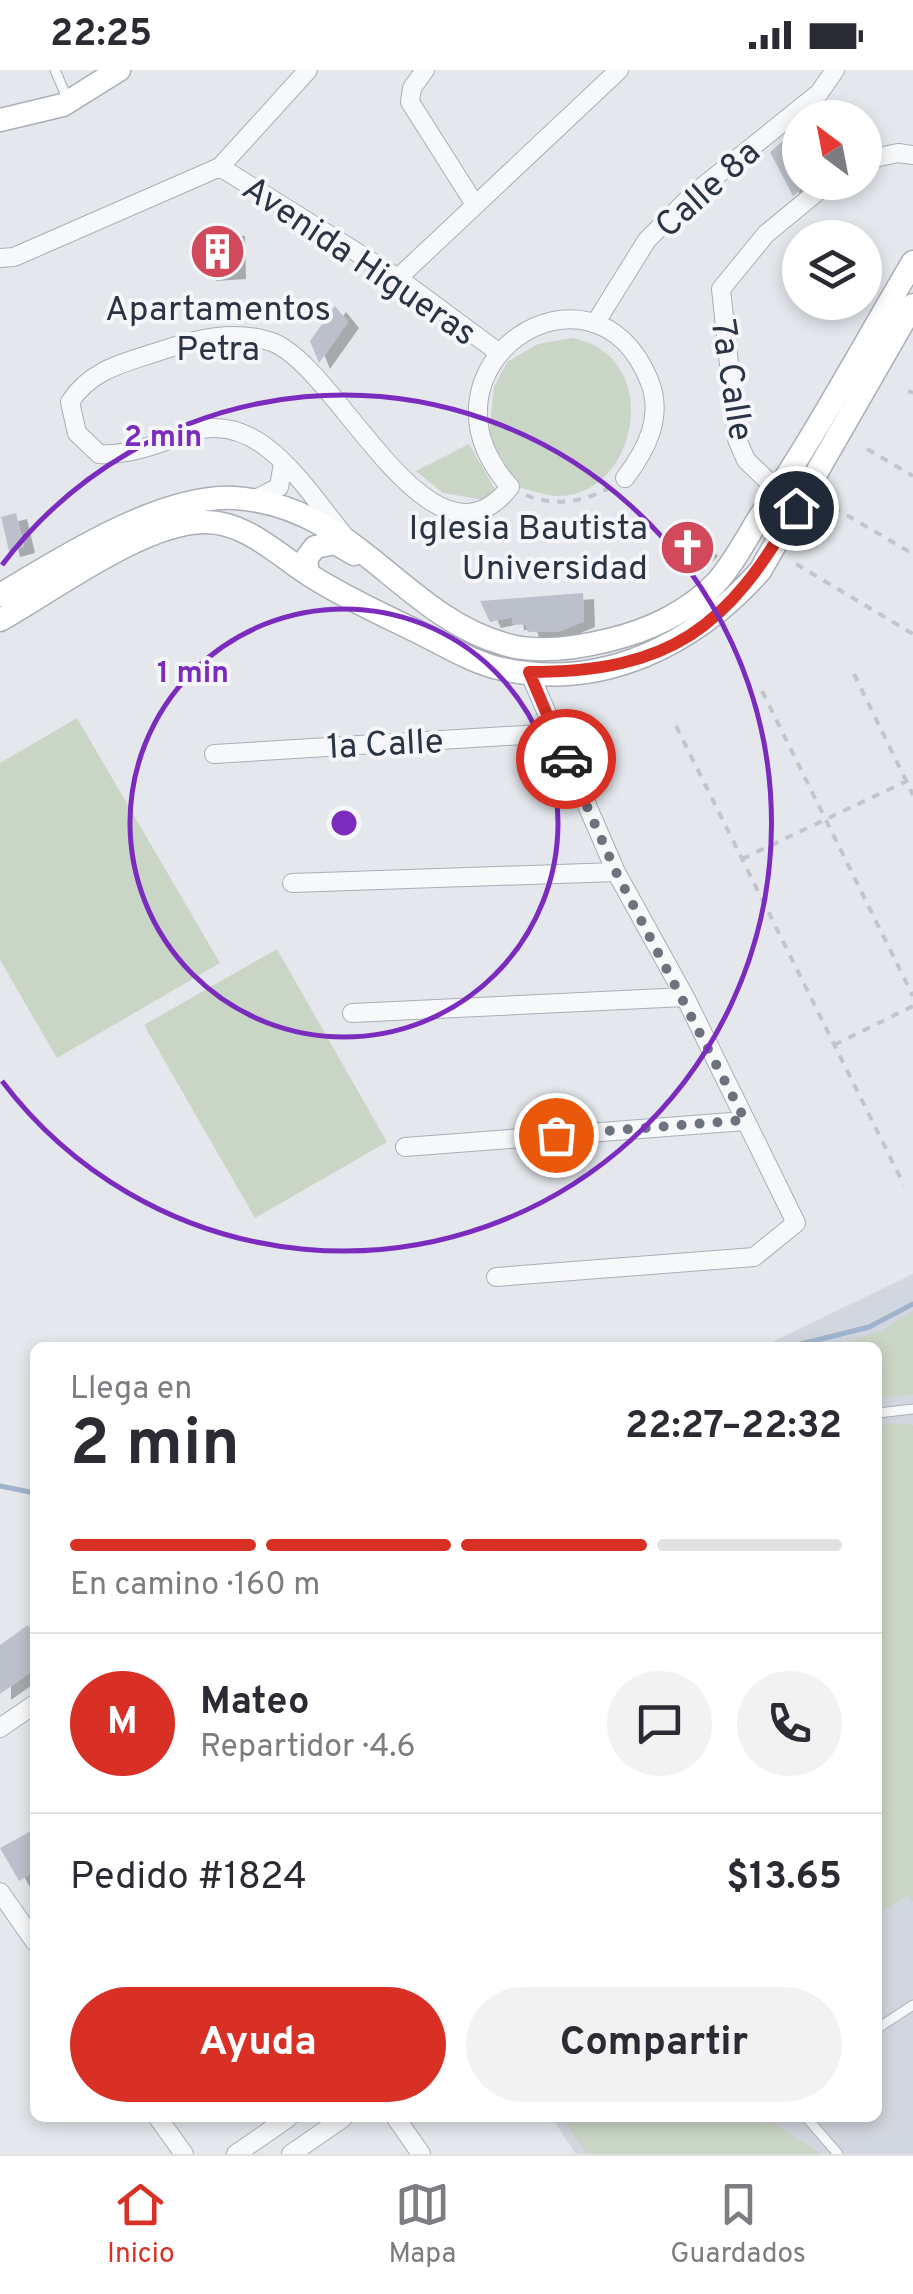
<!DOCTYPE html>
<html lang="es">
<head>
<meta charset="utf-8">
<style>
	:root { --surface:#fff; --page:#f2f2f3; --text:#2b2b33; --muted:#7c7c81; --line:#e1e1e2; --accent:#d93025 }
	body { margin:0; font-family:Overpass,sans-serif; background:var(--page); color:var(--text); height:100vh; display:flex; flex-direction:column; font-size:38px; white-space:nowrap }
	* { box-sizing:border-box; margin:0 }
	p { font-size:32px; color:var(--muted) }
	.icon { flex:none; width:55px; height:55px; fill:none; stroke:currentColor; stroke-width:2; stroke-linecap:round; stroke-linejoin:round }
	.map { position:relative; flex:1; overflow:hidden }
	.side { position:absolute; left:30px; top:1272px; width:852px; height:780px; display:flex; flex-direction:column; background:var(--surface); border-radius:15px; box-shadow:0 5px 15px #0003 }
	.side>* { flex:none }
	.needle { width:65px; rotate:328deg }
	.tools { position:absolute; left:782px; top:30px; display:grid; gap:20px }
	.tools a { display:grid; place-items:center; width:100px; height:100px; border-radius:50%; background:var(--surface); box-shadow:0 5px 15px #0003; font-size:50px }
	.pin { position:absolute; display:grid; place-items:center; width:85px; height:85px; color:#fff; margin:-42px; border:5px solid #fff; border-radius:50%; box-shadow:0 2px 10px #0007 }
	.courier { position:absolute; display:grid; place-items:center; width:100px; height:100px; margin:-50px; border:8px solid #d93025; border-radius:50%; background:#fff; color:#222; box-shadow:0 2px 12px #0007 }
	.overview em { font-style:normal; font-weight:700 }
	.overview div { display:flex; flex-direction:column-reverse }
	.overview { display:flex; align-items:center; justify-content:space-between; height:170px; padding:0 40px }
	h1 { font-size:65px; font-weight:700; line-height:75px }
	.bar { display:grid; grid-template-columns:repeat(4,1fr); gap:15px 10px; align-content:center; height:120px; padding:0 40px }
	.bar i { height:12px; border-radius:8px; background:var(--line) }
	.bar .on { background:var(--accent) }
	.bar p { grid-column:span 4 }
	.line { display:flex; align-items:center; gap:25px; padding:0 40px; border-top:2px solid var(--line) }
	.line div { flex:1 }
	.round { display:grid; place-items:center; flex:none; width:105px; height:105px; border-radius:52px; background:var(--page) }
	.button { display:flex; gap:20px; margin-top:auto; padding:20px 40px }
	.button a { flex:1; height:115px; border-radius:60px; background:var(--accent); color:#fff; font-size:40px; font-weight:700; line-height:115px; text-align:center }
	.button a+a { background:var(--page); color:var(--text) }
	.status { display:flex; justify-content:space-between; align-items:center; height:70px; padding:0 50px; background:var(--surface); direction:ltr }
	.status svg { height:28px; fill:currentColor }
	.menu { display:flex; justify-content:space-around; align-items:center; height:140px; border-top:2px solid var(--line); background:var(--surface); font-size:28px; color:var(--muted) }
	.menu a { display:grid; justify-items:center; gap:5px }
	.menu .on { color:var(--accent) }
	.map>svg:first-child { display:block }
	.built { fill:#d2d6de }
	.green { fill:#c9d6c5 }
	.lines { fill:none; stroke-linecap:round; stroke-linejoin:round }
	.stream { stroke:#9fb4cc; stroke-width:5 }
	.building { fill:#bbc0ca; filter:url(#shadow) }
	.service-casing { stroke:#a9aeb7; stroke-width:11 }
	.minor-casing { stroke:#a9aeb7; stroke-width:20 }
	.secondary-casing { stroke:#a9aeb7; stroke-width:25 }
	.path { stroke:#c2c5cb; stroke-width:4; stroke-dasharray:8 8; stroke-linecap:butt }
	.service { stroke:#f7f8fa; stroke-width:9 }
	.minor { stroke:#f7f8fa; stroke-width:18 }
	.secondary { stroke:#fff; stroke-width:22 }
	.done { stroke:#6c737f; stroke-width:10; stroke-dasharray:0 18 }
	.route { stroke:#d93025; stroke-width:12 }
	.ring { fill:none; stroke:#7b2cbf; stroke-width:5 }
	.labels { text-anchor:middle; stroke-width:8; stroke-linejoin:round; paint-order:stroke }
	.street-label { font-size:35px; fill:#2b3445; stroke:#f4f6f9 }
	.poi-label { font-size:35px; fill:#2b3445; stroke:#f4f6f9 }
	.centre { fill:#7b2cbf; stroke:#f4f6f9; stroke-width:5 }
	.ring-label { font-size:30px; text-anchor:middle; font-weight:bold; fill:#7b2cbf; stroke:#f4f6f9; stroke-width:8; stroke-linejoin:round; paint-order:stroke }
</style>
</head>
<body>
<div class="status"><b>22:25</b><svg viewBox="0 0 49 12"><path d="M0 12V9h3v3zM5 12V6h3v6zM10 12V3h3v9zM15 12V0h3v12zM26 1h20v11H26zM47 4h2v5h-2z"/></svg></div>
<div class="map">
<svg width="913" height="2084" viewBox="0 0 913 2084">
	<defs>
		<filter id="shadow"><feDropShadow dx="11" dy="6" stdDeviation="0" flood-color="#0004"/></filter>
	</defs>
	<rect width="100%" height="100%" fill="#e4e7ec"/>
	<path class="built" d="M913,1204V2084H576L552,2048H878V1278L762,1277Z"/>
	<path class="green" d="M572,268C666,285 638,429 556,426C544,425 530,420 518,417L489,366L494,317L507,292L538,274Z
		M469,374L496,421L484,430L443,423L416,401Z
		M77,648L220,893L57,988L0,890V693Z
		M277,879L387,1072L255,1148L144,955Z
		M913,1241V1324L878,1328V1278L830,1277L883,1260Z
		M889,1353L913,1355V1832L908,1825L878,1844V1355Z
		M562,2048H765L821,2084H587Z"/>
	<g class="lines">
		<path class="stream" d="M785,1278L869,1257L913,1234
			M0,1416L35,1423"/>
	</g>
	<path class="building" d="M793,62L800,77V120L793,126L770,82Z
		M201,159L234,160L235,203L205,205Z
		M335,236L348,252L319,293L310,271Z
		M16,443L24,477L9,481L1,447Z
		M682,456L707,480L691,497L666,473Z
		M583,523L584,551L560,561L528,562L526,555L513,554L512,547L490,552L480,531Z
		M28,1555L35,1566V1599L0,1624V1575Z
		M35,1759V1801L19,1811L0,1778Z"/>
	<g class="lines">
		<defs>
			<path id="service" d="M55,0L68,30
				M878,1343L913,1339
				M878,1958L913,1935
				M807,2048L838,2084"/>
			<path id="minor" d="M425,0L412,18L410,32L474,133
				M865,90L898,83L913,85
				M220,97L398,208L498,282
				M0,188L14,187L220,97L308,0
				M398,208L619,0
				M596,252L647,170L691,126L819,23L835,0
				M778,421L746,390L737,369L721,219L766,164L829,112
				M252,431L279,417L283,393
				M343,464C304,417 258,337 188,363C160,373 129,386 99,384L77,363L70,332C91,299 124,293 160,281C195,269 235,259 272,272C339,297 431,517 510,417C403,296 593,172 649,310C664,346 647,379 625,408
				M214,684L555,663
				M292,813L616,802
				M352,943L685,927
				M405,1077L745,1051
				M496,1207L754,1187L796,1153L685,927L616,802L529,602
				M0,1658L35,1634
				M0,1822L35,1872
				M158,2048L184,2084
				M396,2048L421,2084
				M236,2084L288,2048
				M291,2084L343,2048"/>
			<path id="secondary" d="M0,50L63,35L119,0
				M308,504L306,489L315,477L335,473L354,484
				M0,525C62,488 161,424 235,428C355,436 402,545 504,574C536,584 577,578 609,570C647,561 687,543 715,514C733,495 747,467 761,445C816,364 863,276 913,192
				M0,550C54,520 142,453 204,452C245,451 278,485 311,506C344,527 377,542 412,559C442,573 470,592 502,599C603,621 695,574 760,501L913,235"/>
		</defs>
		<use href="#service" class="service-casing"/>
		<use href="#minor" class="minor-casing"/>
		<use href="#secondary" class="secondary-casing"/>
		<path class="path" d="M908,321L913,323
			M867,379L913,406
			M526,425C554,437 587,432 612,416
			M833,437L913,484
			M796,494L913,564
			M854,604L913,725
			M762,621L913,926
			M676,656L904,1115
			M742,789L913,708
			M834,975L913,936"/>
		<use href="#service" class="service"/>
		<use href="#minor" class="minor"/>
		<use href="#secondary" class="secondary"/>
	</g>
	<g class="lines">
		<path class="done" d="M556,1065L745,1050L616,802L566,689"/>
		<path class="route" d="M566,689L529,602C671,602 728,558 796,438"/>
	</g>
	<g class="ring">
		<circle cx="344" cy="753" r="214"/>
		<path d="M2 495A428 428 0 1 1 2 1011"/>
	</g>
	<defs>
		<symbol id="building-disc" viewBox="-11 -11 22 22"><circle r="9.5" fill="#d1495b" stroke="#f4f6f9"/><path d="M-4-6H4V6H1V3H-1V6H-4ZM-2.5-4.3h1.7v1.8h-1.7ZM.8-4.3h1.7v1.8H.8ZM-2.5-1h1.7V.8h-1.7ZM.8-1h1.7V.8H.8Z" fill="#fff"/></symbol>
		<symbol id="church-disc" viewBox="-11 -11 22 22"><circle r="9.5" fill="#d1495b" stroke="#f4f6f9"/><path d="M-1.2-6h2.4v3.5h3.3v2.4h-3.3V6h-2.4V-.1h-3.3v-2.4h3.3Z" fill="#fff"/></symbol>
	</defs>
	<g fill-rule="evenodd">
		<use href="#building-disc" x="186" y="150" width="63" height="63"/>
		<use href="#church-disc" x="656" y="446" width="63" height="63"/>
	</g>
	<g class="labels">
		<g class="street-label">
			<text transform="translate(707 118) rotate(-42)" y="12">Calle 8a</text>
			<text transform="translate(360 190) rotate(34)" y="12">Avenida Higueras</text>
			<text transform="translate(733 310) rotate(81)" y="12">7a Calle</text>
			<text transform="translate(385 673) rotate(-3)" y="12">1a Calle</text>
		</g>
		<g class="poi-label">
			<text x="218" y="250">Apartamentos<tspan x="218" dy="40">Petra</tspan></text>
			<text x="648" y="469" text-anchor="end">Iglesia Bautista<tspan x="648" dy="40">Universidad</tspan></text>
		</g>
	</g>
	<circle cx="344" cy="753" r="15" class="centre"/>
	<g class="ring-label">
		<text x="163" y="376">2 min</text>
		<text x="193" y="612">1 min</text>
	</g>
</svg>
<div class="tools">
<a><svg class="needle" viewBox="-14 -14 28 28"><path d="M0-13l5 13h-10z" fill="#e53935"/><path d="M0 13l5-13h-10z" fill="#7c7c81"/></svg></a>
<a><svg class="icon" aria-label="layers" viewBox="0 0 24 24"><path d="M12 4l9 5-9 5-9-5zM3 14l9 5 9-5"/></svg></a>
</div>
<div class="pin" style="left:556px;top:1065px;background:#ea580c"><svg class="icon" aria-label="bag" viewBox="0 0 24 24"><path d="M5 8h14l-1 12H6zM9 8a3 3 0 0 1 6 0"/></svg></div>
<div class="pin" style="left:796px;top:438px;background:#1f2937"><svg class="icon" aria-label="home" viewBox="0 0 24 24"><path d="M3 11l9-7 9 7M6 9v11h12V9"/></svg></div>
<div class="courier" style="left:566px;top:689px"><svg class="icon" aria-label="car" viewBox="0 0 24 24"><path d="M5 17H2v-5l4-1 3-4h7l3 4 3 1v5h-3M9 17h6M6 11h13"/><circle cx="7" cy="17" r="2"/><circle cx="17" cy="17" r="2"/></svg></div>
<section class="side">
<div class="overview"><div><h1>2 min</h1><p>Llega en</p></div><em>22:27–22:32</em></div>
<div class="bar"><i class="on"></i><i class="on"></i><i class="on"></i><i></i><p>En camino · 160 m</p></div>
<div class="line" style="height:180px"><b class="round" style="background:var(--accent);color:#fff">M</b><div><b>Mateo</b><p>Repartidor · 4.6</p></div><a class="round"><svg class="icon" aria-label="chat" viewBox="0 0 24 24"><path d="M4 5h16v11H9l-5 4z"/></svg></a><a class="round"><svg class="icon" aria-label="phone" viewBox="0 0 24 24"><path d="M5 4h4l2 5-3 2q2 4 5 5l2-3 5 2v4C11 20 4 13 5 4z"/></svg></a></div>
<div class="line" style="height:130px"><div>Pedido #1824</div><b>$13.65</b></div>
<div class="button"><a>Ayuda</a><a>Compartir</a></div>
</section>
</div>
<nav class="menu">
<a class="on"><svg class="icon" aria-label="home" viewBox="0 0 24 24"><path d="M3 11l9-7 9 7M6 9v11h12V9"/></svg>Inicio</a>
<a><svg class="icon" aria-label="map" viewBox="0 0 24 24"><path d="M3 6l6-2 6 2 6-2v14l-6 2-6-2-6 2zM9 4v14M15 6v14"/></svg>Mapa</a>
<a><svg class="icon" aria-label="saved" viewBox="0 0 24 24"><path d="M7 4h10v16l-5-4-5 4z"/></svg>Guardados</a>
</nav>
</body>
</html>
